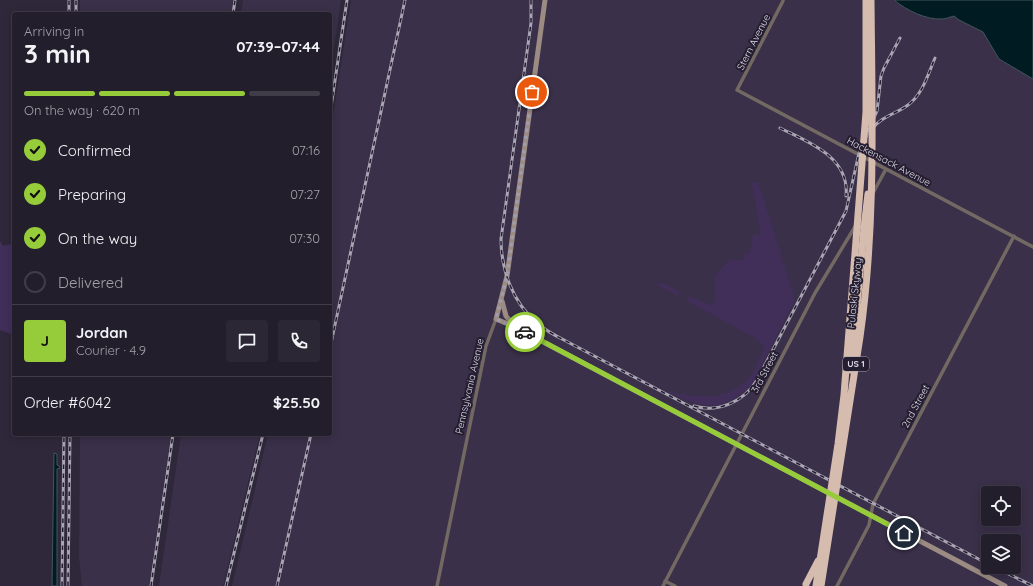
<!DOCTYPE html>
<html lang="en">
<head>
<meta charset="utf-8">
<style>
	:root { --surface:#231e2c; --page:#2b2734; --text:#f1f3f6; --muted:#a3a2a9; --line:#403c48; --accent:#96cc3a }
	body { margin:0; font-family:Quicksand,sans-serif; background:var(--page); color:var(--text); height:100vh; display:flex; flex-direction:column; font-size:15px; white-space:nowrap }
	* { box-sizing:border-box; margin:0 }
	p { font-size:13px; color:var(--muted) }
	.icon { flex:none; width:22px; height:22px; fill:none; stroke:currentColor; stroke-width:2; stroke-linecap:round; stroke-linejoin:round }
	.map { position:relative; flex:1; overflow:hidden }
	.drawer { position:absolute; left:12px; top:12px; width:320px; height:424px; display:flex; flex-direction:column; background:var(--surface); border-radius:4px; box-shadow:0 2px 10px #0003,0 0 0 1px var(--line) }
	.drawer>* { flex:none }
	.buttons { position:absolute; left:981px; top:486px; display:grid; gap:8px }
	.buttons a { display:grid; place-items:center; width:40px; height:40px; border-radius:4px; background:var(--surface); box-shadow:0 2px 10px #0003,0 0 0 1px var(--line); font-size:20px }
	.pin { position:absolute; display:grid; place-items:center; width:34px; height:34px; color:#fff; margin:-17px; border:2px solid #fff; border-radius:50%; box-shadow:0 1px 4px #0007 }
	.courier { position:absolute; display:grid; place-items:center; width:40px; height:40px; margin:-20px; border:3px solid #96cc3a; border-radius:50%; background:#fff; color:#222; box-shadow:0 1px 5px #0007 }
	.head em { font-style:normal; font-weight:800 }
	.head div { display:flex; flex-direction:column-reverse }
	.head { display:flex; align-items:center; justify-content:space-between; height:68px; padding:0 12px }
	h1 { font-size:26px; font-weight:800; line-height:30px }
	.bar { display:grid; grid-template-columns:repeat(4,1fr); gap:6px 4px; align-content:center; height:48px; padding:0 12px }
	.bar i { height:5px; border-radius:3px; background:var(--line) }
	.bar .selected { background:var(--accent) }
	.bar p { grid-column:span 4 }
	.line { display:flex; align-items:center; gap:10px; padding:0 12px; border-top:1px solid var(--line) }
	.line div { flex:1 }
	.round { display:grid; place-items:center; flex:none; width:42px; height:42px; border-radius:4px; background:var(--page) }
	ol { padding:0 12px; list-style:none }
	li { display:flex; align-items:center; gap:12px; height:44px }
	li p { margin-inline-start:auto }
	li .icon { padding:4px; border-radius:50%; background:var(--accent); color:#111; stroke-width:4 }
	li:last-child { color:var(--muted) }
	li i { width:22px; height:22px; border:2px solid var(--line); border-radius:50% }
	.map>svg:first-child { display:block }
	.built { fill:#3a3049; fill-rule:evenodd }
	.green { fill:#412f5a }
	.water { fill:#001c22; stroke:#43555d }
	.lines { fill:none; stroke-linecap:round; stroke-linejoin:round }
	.street { stroke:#736963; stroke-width:3.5 }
	.secondary { stroke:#9b8b82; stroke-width:5 }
	.highway { stroke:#d6bcae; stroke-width:7 }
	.rail-casing { stroke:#aaa5b4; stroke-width:3 }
	.rail { stroke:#251e31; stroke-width:1.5; stroke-dasharray:4.5; stroke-linecap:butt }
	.highway-bridge { stroke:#d6bcae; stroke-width:7 }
	.done { stroke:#a19cab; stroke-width:4; stroke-dasharray:0 7.2 }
	.route { stroke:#96cc3a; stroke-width:5 }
	.labels { text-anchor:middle; stroke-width:4; stroke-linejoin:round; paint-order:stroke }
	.shield { fill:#251e31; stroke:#a7a2b1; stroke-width:1 }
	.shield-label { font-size:9px; font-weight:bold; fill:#dfdbe8 }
	.street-label { font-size:10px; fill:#dfdbe8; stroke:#251e31 }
</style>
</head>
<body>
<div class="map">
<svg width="1033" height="586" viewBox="0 0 1033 586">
	<rect width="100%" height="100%" fill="#2f283b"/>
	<path class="built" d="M80,0H233L231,14H80Z
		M243,0H341L330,75V14H241Z
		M351,0H892L907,9L925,17L940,19L955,16L959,20L983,32L998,58L1033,79V586H232L268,434H330V134ZM988,493H1014V519H988ZM988,541H1014V567H988Z
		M80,434H171L149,586H82L79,556Z
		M181,434H260L223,586H159Z"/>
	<path class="green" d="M758,182L795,300L751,386C720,414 700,408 666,391C695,397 724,403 748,379C752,376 754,370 756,366C759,359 764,354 764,346L754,337L687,301L689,296L710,305L715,302C715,276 711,278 731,259L743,260L744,254L750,253L753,234L761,236L752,183Z
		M14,216V335L0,330V241L3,246L12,244Z
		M653,283L665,284L679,291L678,296Z"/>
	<path class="water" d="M894,0H1033V79L999,59L983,32L959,20L954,16C950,17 946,19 942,19C926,20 906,10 894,0Z
		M54,453L57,454V465L59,466L60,468L57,469V586H52Z"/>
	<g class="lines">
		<path class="street" d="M783,1L737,90L1033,247
			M873,193L886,169
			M665,581L675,586
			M437,586L486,346L496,319
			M663,586L815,293L856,225
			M837,586L869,525L873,504L1014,236"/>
		<path class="secondary" d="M545,0L507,276L496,319L515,327L581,362L1005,586
			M502,301L506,316L515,327"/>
		<path class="highway" d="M857,305L864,228"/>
		<defs>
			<path id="rail" d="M531,0V23L501,239C501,270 513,303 537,323C545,330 554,335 564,340L988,564
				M69,14V0
				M76,14V0
				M233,14L235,0
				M330,114L347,0
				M780,128C808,142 850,157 846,196
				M872,129C882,116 896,114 908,105C923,94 928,74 935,58
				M330,348L405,0
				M694,406C718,413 744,402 757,380L846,211L859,153L877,111L881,76L884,68L900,38
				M994,567L1033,586
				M62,586L64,434
				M68,586L70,434
				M151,586L173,434
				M226,586L263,434
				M277,586L311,434"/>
		</defs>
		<use href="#rail" class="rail-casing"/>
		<use href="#rail" class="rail"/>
		<path class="highway-bridge" d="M864,228L868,194
			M850,370L857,305
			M806,584L818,561
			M816,586L838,444L844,395L866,112V0
			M821,586L860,337C876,225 872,112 871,0"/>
	</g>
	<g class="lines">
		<path class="done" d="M525,332L496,319L507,276L532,92"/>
		<path class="route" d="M525,332L904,533"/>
	</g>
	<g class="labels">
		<rect class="shield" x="843" y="357" width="26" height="14" rx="3"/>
		<g class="shield-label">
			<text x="856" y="367">US 1</text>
		</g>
		<g class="street-label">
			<text transform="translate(753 42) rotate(-63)" y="4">Stern Avenue</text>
			<text transform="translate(889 161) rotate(28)" y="4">Hackensack Avenue</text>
			<text transform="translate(854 293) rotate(-84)" y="4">Pulaski Skyway</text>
			<text transform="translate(764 372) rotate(-62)" y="4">3rd Street</text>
			<text transform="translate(469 386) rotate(-77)" y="4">Pennsylvania Avenue</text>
			<text transform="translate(915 406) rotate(-62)" y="4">2nd Street</text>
		</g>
	</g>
</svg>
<div class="buttons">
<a><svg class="icon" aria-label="locate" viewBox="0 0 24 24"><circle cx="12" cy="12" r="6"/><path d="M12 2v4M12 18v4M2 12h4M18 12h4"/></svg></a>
<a><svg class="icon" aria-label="layers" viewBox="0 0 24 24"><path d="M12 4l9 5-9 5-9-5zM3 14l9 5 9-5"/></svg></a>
</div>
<div class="pin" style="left:532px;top:92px;background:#ea580c"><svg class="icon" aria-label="bag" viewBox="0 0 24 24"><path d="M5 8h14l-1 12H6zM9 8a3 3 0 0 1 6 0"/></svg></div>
<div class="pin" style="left:904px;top:533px;background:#1f2937"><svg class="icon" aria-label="home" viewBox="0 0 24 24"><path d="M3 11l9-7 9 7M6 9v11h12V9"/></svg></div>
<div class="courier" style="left:525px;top:332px"><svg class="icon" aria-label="car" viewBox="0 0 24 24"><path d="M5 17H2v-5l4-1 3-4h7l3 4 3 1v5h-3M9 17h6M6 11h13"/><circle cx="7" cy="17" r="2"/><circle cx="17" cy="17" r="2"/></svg></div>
<section class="drawer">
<div class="head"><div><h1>3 min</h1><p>Arriving in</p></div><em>07:39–07:44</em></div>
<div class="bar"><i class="selected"></i><i class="selected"></i><i class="selected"></i><i></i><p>On the way · 620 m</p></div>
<ol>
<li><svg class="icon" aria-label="check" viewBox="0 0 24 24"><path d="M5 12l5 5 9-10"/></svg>Confirmed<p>07:16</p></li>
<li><svg class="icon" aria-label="check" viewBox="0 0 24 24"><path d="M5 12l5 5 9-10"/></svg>Preparing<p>07:27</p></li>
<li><svg class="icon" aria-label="check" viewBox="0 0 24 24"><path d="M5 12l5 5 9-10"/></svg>On the way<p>07:30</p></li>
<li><i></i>Delivered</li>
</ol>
<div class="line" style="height:72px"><b class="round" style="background:var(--accent);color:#111">J</b><div><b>Jordan</b><p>Courier · 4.9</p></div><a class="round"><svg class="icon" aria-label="chat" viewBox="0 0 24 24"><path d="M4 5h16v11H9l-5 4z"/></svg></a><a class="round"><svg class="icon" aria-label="phone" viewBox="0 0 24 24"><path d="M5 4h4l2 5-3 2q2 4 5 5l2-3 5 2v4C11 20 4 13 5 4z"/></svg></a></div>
<div class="line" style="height:52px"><div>Order #6042</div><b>$25.50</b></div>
</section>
</div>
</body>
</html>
